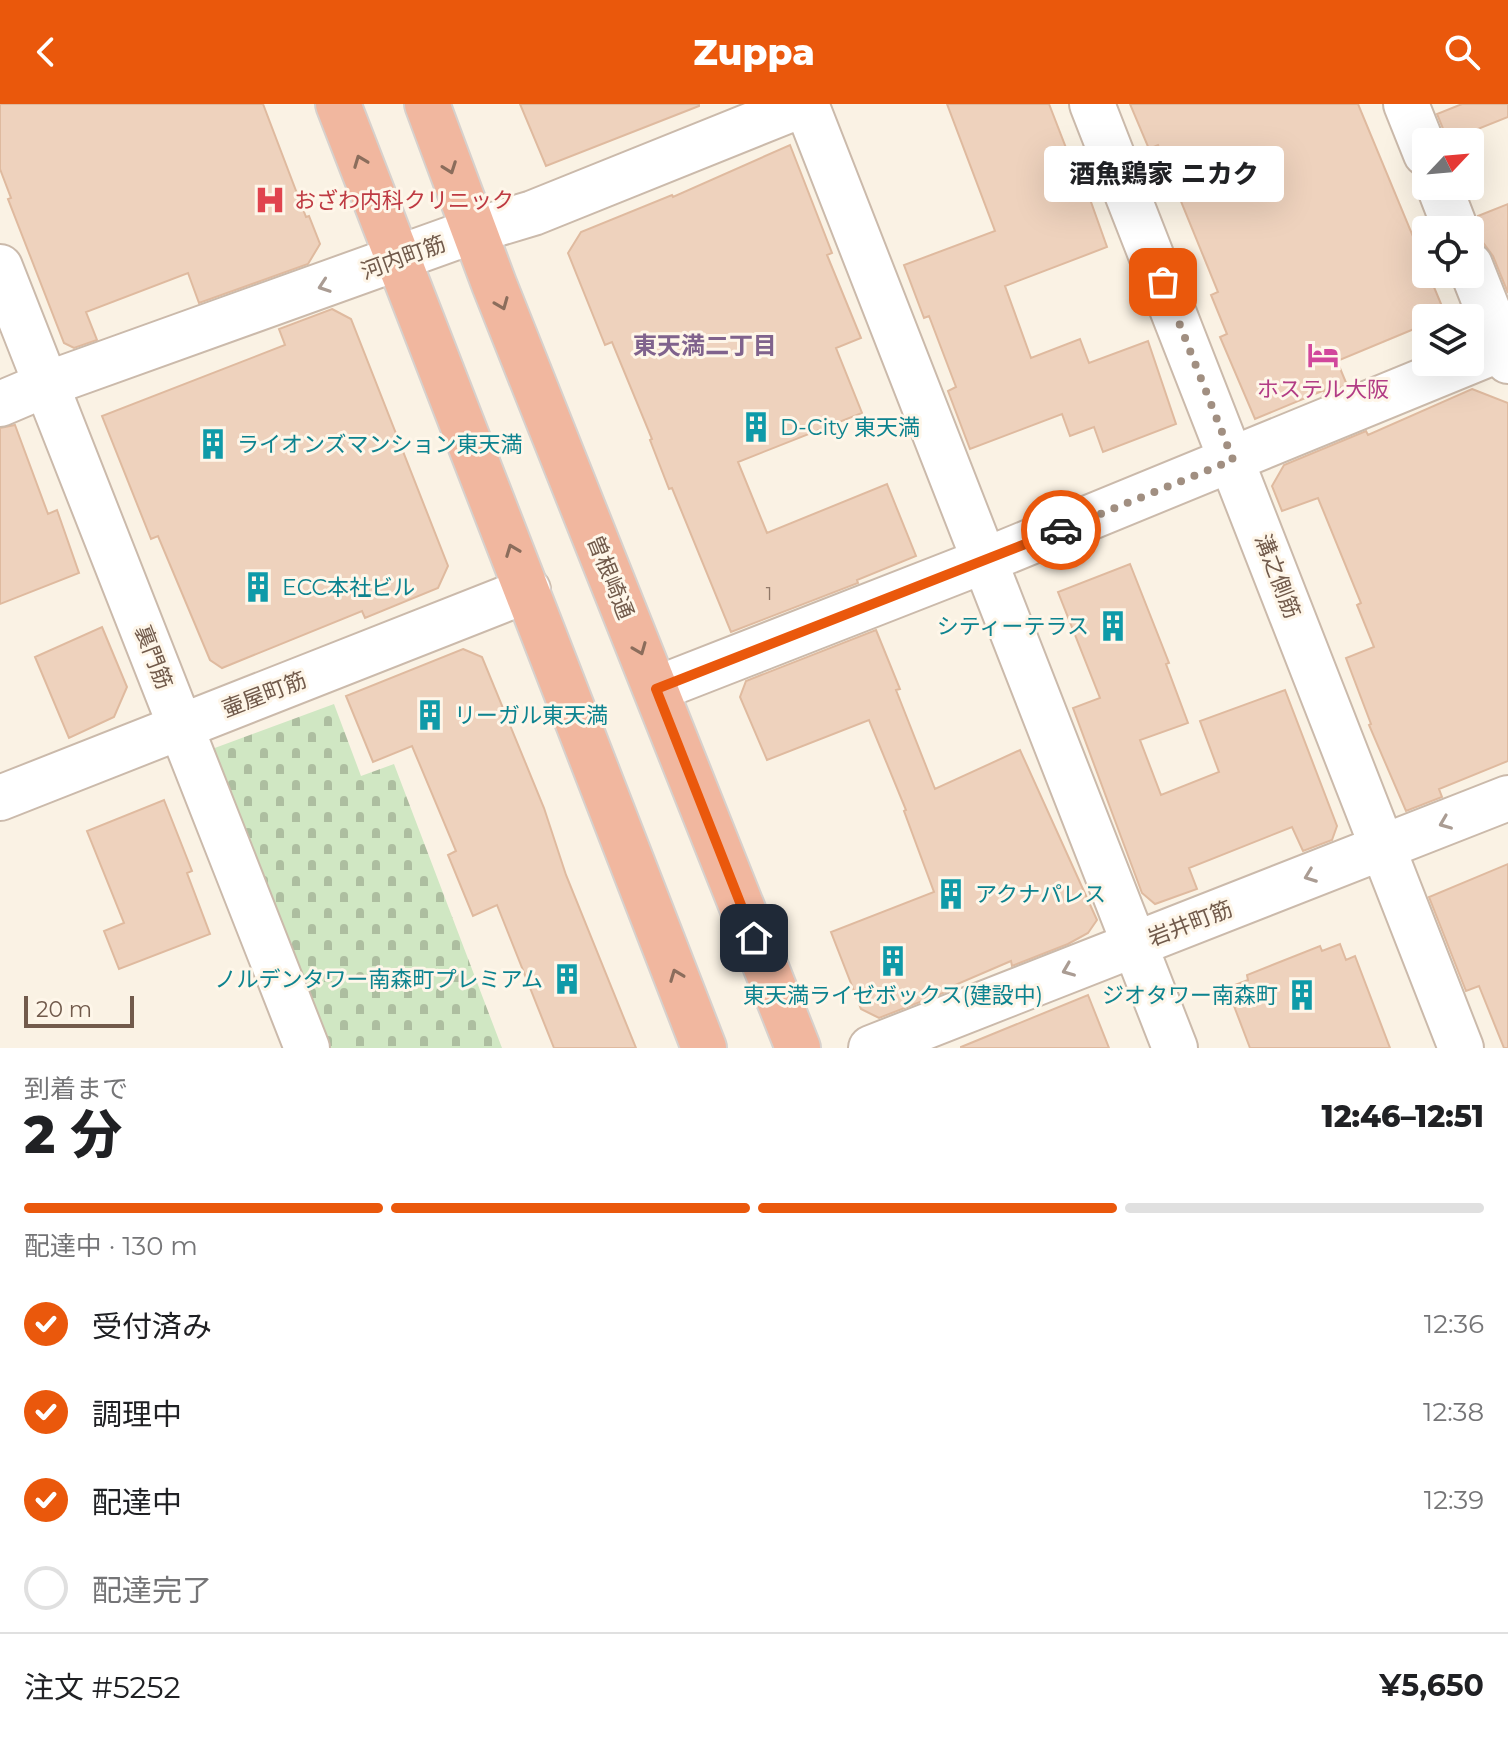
<!DOCTYPE html>
<html lang="ja">
<head>
<meta charset="utf-8">
<style>
	:root { --surface:#fff; --page:#f2f2f2; --text:#202124; --muted:#757577; --line:#e0e0e0; --accent:#ea580c }
	body { margin:0; font-family:Montserrat,"Noto Sans JP",sans-serif; background:var(--page); color:var(--text); height:100vh; display:flex; flex-direction:column; font-size:30px; white-space:nowrap }
	* { box-sizing:border-box; margin:0 }
	p { font-size:26px; color:var(--muted) }
	.icon { flex:none; width:44px; height:44px; fill:none; stroke:currentColor; stroke-width:2; stroke-linecap:round; stroke-linejoin:round }
	.map { position:relative; height:944px; overflow:hidden }
	.sheet { display:flex; flex-direction:column; background:var(--surface); flex:1 }
	.sheet>* { flex:none }
	.needle { width:52px; rotate:64deg }
	.tools { position:absolute; left:1412px; top:24px; display:grid; gap:16px }
	.tools a { display:grid; place-items:center; width:72px; height:72px; border-radius:8px; background:var(--surface); box-shadow:0 8px 32px #0002; font-size:40px }
	.scale { position:absolute; left:24px; bottom:20px; width:110px; box-sizing:border-box; padding-left:8px; border:4px solid #715a4b; border-top:0; font-size:22px; line-height:28px; white-space:nowrap; color:#715a4b; -webkit-text-stroke:6px #fef6e9; paint-order:stroke }
	.pin { position:absolute; display:grid; place-items:center; width:68px; height:68px; color:#fff; margin:-34px; border-radius:16px; box-shadow:0 4px 12px #0006 }
	.courier { position:absolute; display:grid; place-items:center; width:80px; height:80px; margin:-40px; border:6px solid #ea580c; border-radius:50%; background:#fff; color:#222; box-shadow:0 2px 10px #0007 }
	.bubble { position:absolute; height:56px; border-radius:8px; background:var(--surface); box-shadow:0 8px 32px #0002; font-size:26px; font-weight:800; line-height:56px; text-align:center }
	.headline em { font-style:normal; font-weight:800 }
	.headline div { display:flex; flex-direction:column-reverse }
	.headline { display:flex; align-items:center; justify-content:space-between; height:136px; padding:0 24px }
	h1 { font-size:52px; font-weight:800; line-height:60px }
	.bar { display:grid; grid-template-columns:repeat(4,1fr); gap:12px 8px; align-content:center; height:96px; padding:0 24px }
	.bar i { height:10px; border-radius:6px; background:var(--line) }
	.bar .active { background:var(--accent) }
	.bar p { grid-column:span 4 }
	.line { display:flex; align-items:center; gap:20px; padding:0 24px; border-top:2px solid var(--line) }
	.line div { flex:1 }
	ol { padding:0 24px; list-style:none }
	li { display:flex; align-items:center; gap:24px; height:88px }
	li p { margin-inline-start:auto }
	li .icon { padding:8px; border-radius:50%; background:var(--accent); color:#fff; stroke-width:4 }
	li:last-child { color:var(--muted) }
	li i { width:44px; height:44px; border:4px solid var(--line); border-radius:50% }
	header { display:flex; justify-content:space-between; align-items:center; height:104px; padding:0 24px; background:var(--accent); color:#fff; font-size:36px; font-weight:800 }
	.map>svg:first-child { display:block }
	.cemetery { fill:url(#cemetery-stones) }
	.building { fill:#eed2bd; stroke:#dfba9f; stroke-width:2 }
	.lines { fill:none; stroke-linecap:round; stroke-linejoin:round }
	.minor-casing { stroke:#cbbaab; stroke-width:48 }
	.highway-casing { stroke:#d7d1cd; stroke-width:48 }
	.minor { stroke:#fff; stroke-width:44 }
	.highway { stroke:#f1b79f; stroke-width:44 }
	.oneway { stroke:#8b6d5c }
	.oneway2 { stroke:#aa9c93 }
	.done { stroke:#a18f81; stroke-width:8; stroke-dasharray:0 14.4 }
	.route { stroke:#ea580c; stroke-width:10 }
	.labels { text-anchor:middle; stroke-width:6; stroke-linejoin:round; paint-order:stroke }
	.number-label { font-size:18px; fill:#907868 }
	.health-label { font-size:22px; fill:#be3a42; stroke:#fef6e9; text-anchor:start }
	.street-label { font-size:22px; fill:#715a4b; stroke:#fef6e9 }
	.hotel-label { font-size:22px; fill:#b23c85; stroke:#fef6e9 }
	.culture-label { font-size:22px; fill:#0d838f; stroke:#fef6e9; text-anchor:start }
	.neighbourhood-label { font-size:24px; font-weight:bold; fill:#80638d; stroke:#fef6e9 }
</style>
</head>
<body>
<header><svg class="icon" aria-label="back" viewBox="0 0 24 24"><path d="M15 5l-7 7 7 7"/></svg>Zuppa<svg class="icon" aria-label="search" viewBox="0 0 24 24"><circle cx="10" cy="10" r="6"/><path d="M15 15l6 6"/></svg></header>
<div class="map">
<svg width="1508" height="944" viewBox="0 0 1508 944">
	<defs>
		<pattern id="cemetery-stones" width="16" height="16" patternUnits="userSpaceOnUse" patternTransform="scale(2)"><rect width="16" height="16" fill="#d0e7c3"/><path d="M2 7V4a2 2 0 0 1 4 0v3zM10 15v-3a2 2 0 0 1 4 0v3z" fill="#adbea0"/></pattern>
	</defs>
	<rect width="100%" height="100%" fill="#faf2e4"/>
	<path class="cemetery" d="M334,600L361,672L394,660L502,944H322L212,645Z"/>
	<path class="building" d="M0,0H263L306,113L309,112L320,140L308,160L199,199L188,169L86,208L97,236L74,244L64,239L8,95L11,94L0,65Z
		M520,0H699V2L546,62Z
		M947,0H1049L1082,85L1086,84L1107,143L1005,182L1031,254L1080,235L1089,259L1148,237L1176,320L1103,348L1094,323L1070,332L1062,310L970,345L948,287L956,283L929,212L924,214L904,161L995,127Z
		M1130,0H1358L1446,212L1426,214V220L1337,257L1347,281L1323,291L1327,285L1255,315L1220,233L1227,230L1211,191L1218,188L1158,41L1149,45Z
		M1462,0H1508V13L1448,37L1437,10Z
		M790,41L832,149L827,151L861,234L836,244L862,309L738,358L767,429L887,380L916,452L857,476L858,479L731,528L672,384L669,385L650,336L652,335L612,238L605,241L568,149L581,128L672,91L673,93Z
		M1508,100V189L1493,152L1479,133L1478,112Z
		M332,205L351,215L448,462L438,484L365,514L362,507L222,564L210,556L158,432L151,435L102,312L285,241L279,225Z
		M1472,285L1508,299V657L1439,685L1442,693L1406,707L1369,621L1371,620L1346,554L1374,543L1357,501L1361,499L1318,394L1282,407L1272,382L1284,361L1366,327L1368,331Z
		M15,321L48,410L57,406L79,469L0,500V324Z
		M1130,460L1169,559L1166,560L1188,619L1140,636L1161,691L1219,668L1200,617L1285,586L1337,722L1332,736L1303,747L1292,723L1189,764L1197,785L1155,800L1142,789L1073,604L1100,594L1058,488Z
		M102,523L127,583L114,613L69,634L35,553Z
		M876,526L900,585L896,586L935,685L1020,646L1097,816L1088,829L1068,840L1012,862L1011,857L955,881L956,884L879,914L861,905L831,828L934,788L904,707L906,706L869,616L767,656L740,593L746,577Z
		M463,545L482,553L544,704L566,771L636,944H554L497,801L473,812L448,751L456,747L412,642L373,658L346,592Z
		M164,696L192,767L187,769L210,830L119,865L104,827L124,819L87,727Z
		M1508,760V944H1504L1479,882L1466,887L1429,793Z
		M1340,840L1346,856L1355,852L1390,944H1250L1234,902L1238,900L1232,882L1248,876L1247,871L1320,842L1322,847Z
		M1088,891L1109,944H961V943Z"/>
	<g class="lines">
		<defs>
			<path id="minor" d="M806,0L1175,944
				M1092,0L1461,944
				M1406,0L1426,50
				M1439,82L1456,126
				M1470,161L1508,257
				M0,163L307,944
				M0,300L47,280L473,127L533,109L804,0
				M656,585L986,456L1508,242
				M0,694L528,486
				M871,944L1508,694"/>
			<path id="highway" d="M338,0L704,944
				M427,0L494,180L798,944"/>
		</defs>
		<use href="#minor" class="minor-casing"/>
		<use href="#highway" class="highway-casing"/>
		<use href="#minor" class="minor"/>
		<use href="#highway" class="highway"/>
	</g>
	<defs><path id="oneway-chevron" d="M-2-3.5L2.5 0L-2 3.5" fill="none" stroke-width="1.6" stroke-linecap="round" stroke-linejoin="round" transform="scale(2)"/></defs>
	<g class="oneway">
		<use href="#oneway-chevron" transform="translate(360 57) rotate(-111)"/>
		<use href="#oneway-chevron" transform="translate(450 64) rotate(70)"/>
		<use href="#oneway-chevron" transform="translate(502 200) rotate(68)"/>
		<use href="#oneway-chevron" transform="translate(512 446) rotate(-111)"/>
		<use href="#oneway-chevron" transform="translate(640 545) rotate(68)"/>
		<use href="#oneway-chevron" transform="translate(676 871) rotate(-111)"/>
	</g>
	<g class="oneway2">
		<use href="#oneway-chevron" transform="translate(324 182) rotate(161)"/>
		<use href="#oneway-chevron" transform="translate(1445 719) rotate(158)"/>
		<use href="#oneway-chevron" transform="translate(1310 772) rotate(159)"/>
		<use href="#oneway-chevron" transform="translate(1068 866) rotate(158)"/>
	</g>
	<g class="lines">
		<path class="done" d="M1061,426L1233,356L1163,178"/>
		<path class="route" d="M754,834L656,585L1061,426"/>
	</g>
	<defs>
		<symbol id="hospital-bare" viewBox="-9 -9 18 18"><path d="M-5-5h3v3.5h4V-5h3V5h-3V1.5h-4V5h-3Z" fill="#e0444e" stroke="#fef6e9" stroke-width="2.5" paint-order="stroke"/></symbol>
		<symbol id="hotel-bare" viewBox="-9 -9 18 18"><path d="M-6-4.5h1.5V1H6V5H4.5V3h-9V5H-6ZM-4 0a1.8 1.8 0 1 1 3.6 0ZM.5 0V-2.5h3Q6-2.5 6 0Z" fill="#d1479c" stroke="#fef6e9" stroke-width="2.5" paint-order="stroke"/></symbol>
		<symbol id="building-bare" viewBox="-9 -9 18 18"><path d="M-4-6H4V6H1V3H-1V6H-4ZM-2.5-4.3h1.7v1.8h-1.7ZM.8-4.3h1.7v1.8H.8ZM-2.5-1h1.7V.8h-1.7ZM.8-1h1.7V.8H.8Z" fill="#0f9aa8" stroke="#fef6e9" stroke-width="2.5" paint-order="stroke"/></symbol>
	</defs>
	<g fill-rule="evenodd">
		<use href="#hospital-bare" x="248" y="74" width="44" height="44"/>
		<use href="#hotel-bare" x="1301" y="229" width="44" height="44"/>
		<use href="#building-bare" x="734" y="301" width="44" height="44"/>
		<use href="#building-bare" x="191" y="318" width="44" height="44"/>
		<use href="#building-bare" x="236" y="461" width="44" height="44"/>
		<use href="#building-bare" x="1091" y="500" width="44" height="44"/>
		<use href="#building-bare" x="408" y="589" width="44" height="44"/>
		<use href="#building-bare" x="929" y="768" width="44" height="44"/>
		<use href="#building-bare" x="871" y="835" width="44" height="44"/>
		<use href="#building-bare" x="545" y="853" width="44" height="44"/>
		<use href="#building-bare" x="1280" y="869" width="44" height="44"/>
	</g>
	<g class="labels">
		<g class="number-label">
			<text x="769" y="496">1</text>
		</g>
		<g class="health-label">
			<text x="294" y="104">おざわ内科クリニック</text>
		</g>
		<g class="street-label">
			<text transform="translate(403 153) rotate(-20)" y="8">河内町筋</text>
			<text transform="translate(1278 472) rotate(69)" y="8">溝之側筋</text>
			<text transform="translate(611 473) rotate(68)" y="8">曽根崎通</text>
			<text transform="translate(154 553) rotate(69)" y="8">裏門筋</text>
			<text transform="translate(264 590) rotate(-21)" y="8">壷屋町筋</text>
			<text transform="translate(1190 819) rotate(-21)" y="8">岩井町筋</text>
		</g>
		<g class="hotel-label">
			<text x="1323" y="293">ホステル大阪</text>
		</g>
		<g class="culture-label">
			<text x="780" y="331">D-City 東天満</text>
			<text x="237" y="348">ライオンズマンション東天満</text>
			<text x="282" y="491">ECC本社ビル</text>
			<text x="1089" y="530" text-anchor="end">シティーテラス</text>
			<text x="454" y="619">リーガル東天満</text>
			<text x="975" y="798">アクナパレス</text>
			<text x="543" y="883" text-anchor="end">ノルデンタワー南森町プレミアム</text>
			<text x="893" y="899" text-anchor="middle">東天満ライゼボックス(建設中)</text>
			<text x="1278" y="899" text-anchor="end">ジオタワー南森町</text>
		</g>
		<g class="neighbourhood-label">
			<text x="705" y="250">東天満二丁目</text>
		</g>
	</g>
</svg>
<div class="tools">
<a><svg class="needle" viewBox="-14 -14 28 28"><path d="M0-13l5 13h-10z" fill="#e53935"/><path d="M0 13l5-13h-10z" fill="#757577"/></svg></a>
<a><svg class="icon" aria-label="locate" viewBox="0 0 24 24"><circle cx="12" cy="12" r="6"/><path d="M12 2v4M12 18v4M2 12h4M18 12h4"/></svg></a>
<a><svg class="icon" aria-label="layers" viewBox="0 0 24 24"><path d="M12 4l9 5-9 5-9-5zM3 14l9 5 9-5"/></svg></a>
</div>
<div class="scale">20 m</div>
<div class="pin" style="left:1163px;top:178px;background:#ea580c"><svg class="icon" aria-label="bag" viewBox="0 0 24 24"><path d="M5 8h14l-1 12H6zM9 8a3 3 0 0 1 6 0"/></svg></div>
<div class="pin" style="left:754px;top:834px;background:#1f2937"><svg class="icon" aria-label="home" viewBox="0 0 24 24"><path d="M3 11l9-7 9 7M6 9v11h12V9"/></svg></div>
<div class="courier" style="left:1061px;top:426px"><svg class="icon" aria-label="car" viewBox="0 0 24 24"><path d="M5 17H2v-5l4-1 3-4h7l3 4 3 1v5h-3M9 17h6M6 11h13"/><circle cx="7" cy="17" r="2"/><circle cx="17" cy="17" r="2"/></svg></div>
<div class="bubble" style="left:1044px;top:42px;width:240px">酒魚鶏家 ニカク</div>
</div>
<section class="sheet">
<div class="headline"><div><h1>2 分</h1><p>到着まで</p></div><em>12:46–12:51</em></div>
<div class="bar"><i class="active"></i><i class="active"></i><i class="active"></i><i></i><p>配達中 · 130 m</p></div>
<ol>
<li><svg class="icon" aria-label="check" viewBox="0 0 24 24"><path d="M5 12l5 5 9-10"/></svg>受付済み<p>12:36</p></li>
<li><svg class="icon" aria-label="check" viewBox="0 0 24 24"><path d="M5 12l5 5 9-10"/></svg>調理中<p>12:38</p></li>
<li><svg class="icon" aria-label="check" viewBox="0 0 24 24"><path d="M5 12l5 5 9-10"/></svg>配達中<p>12:39</p></li>
<li><i></i>配達完了</li>
</ol>
<div class="line" style="height:104px"><div>注文 #5252</div><b>¥5,650</b></div>
</section>
</body>
</html>
